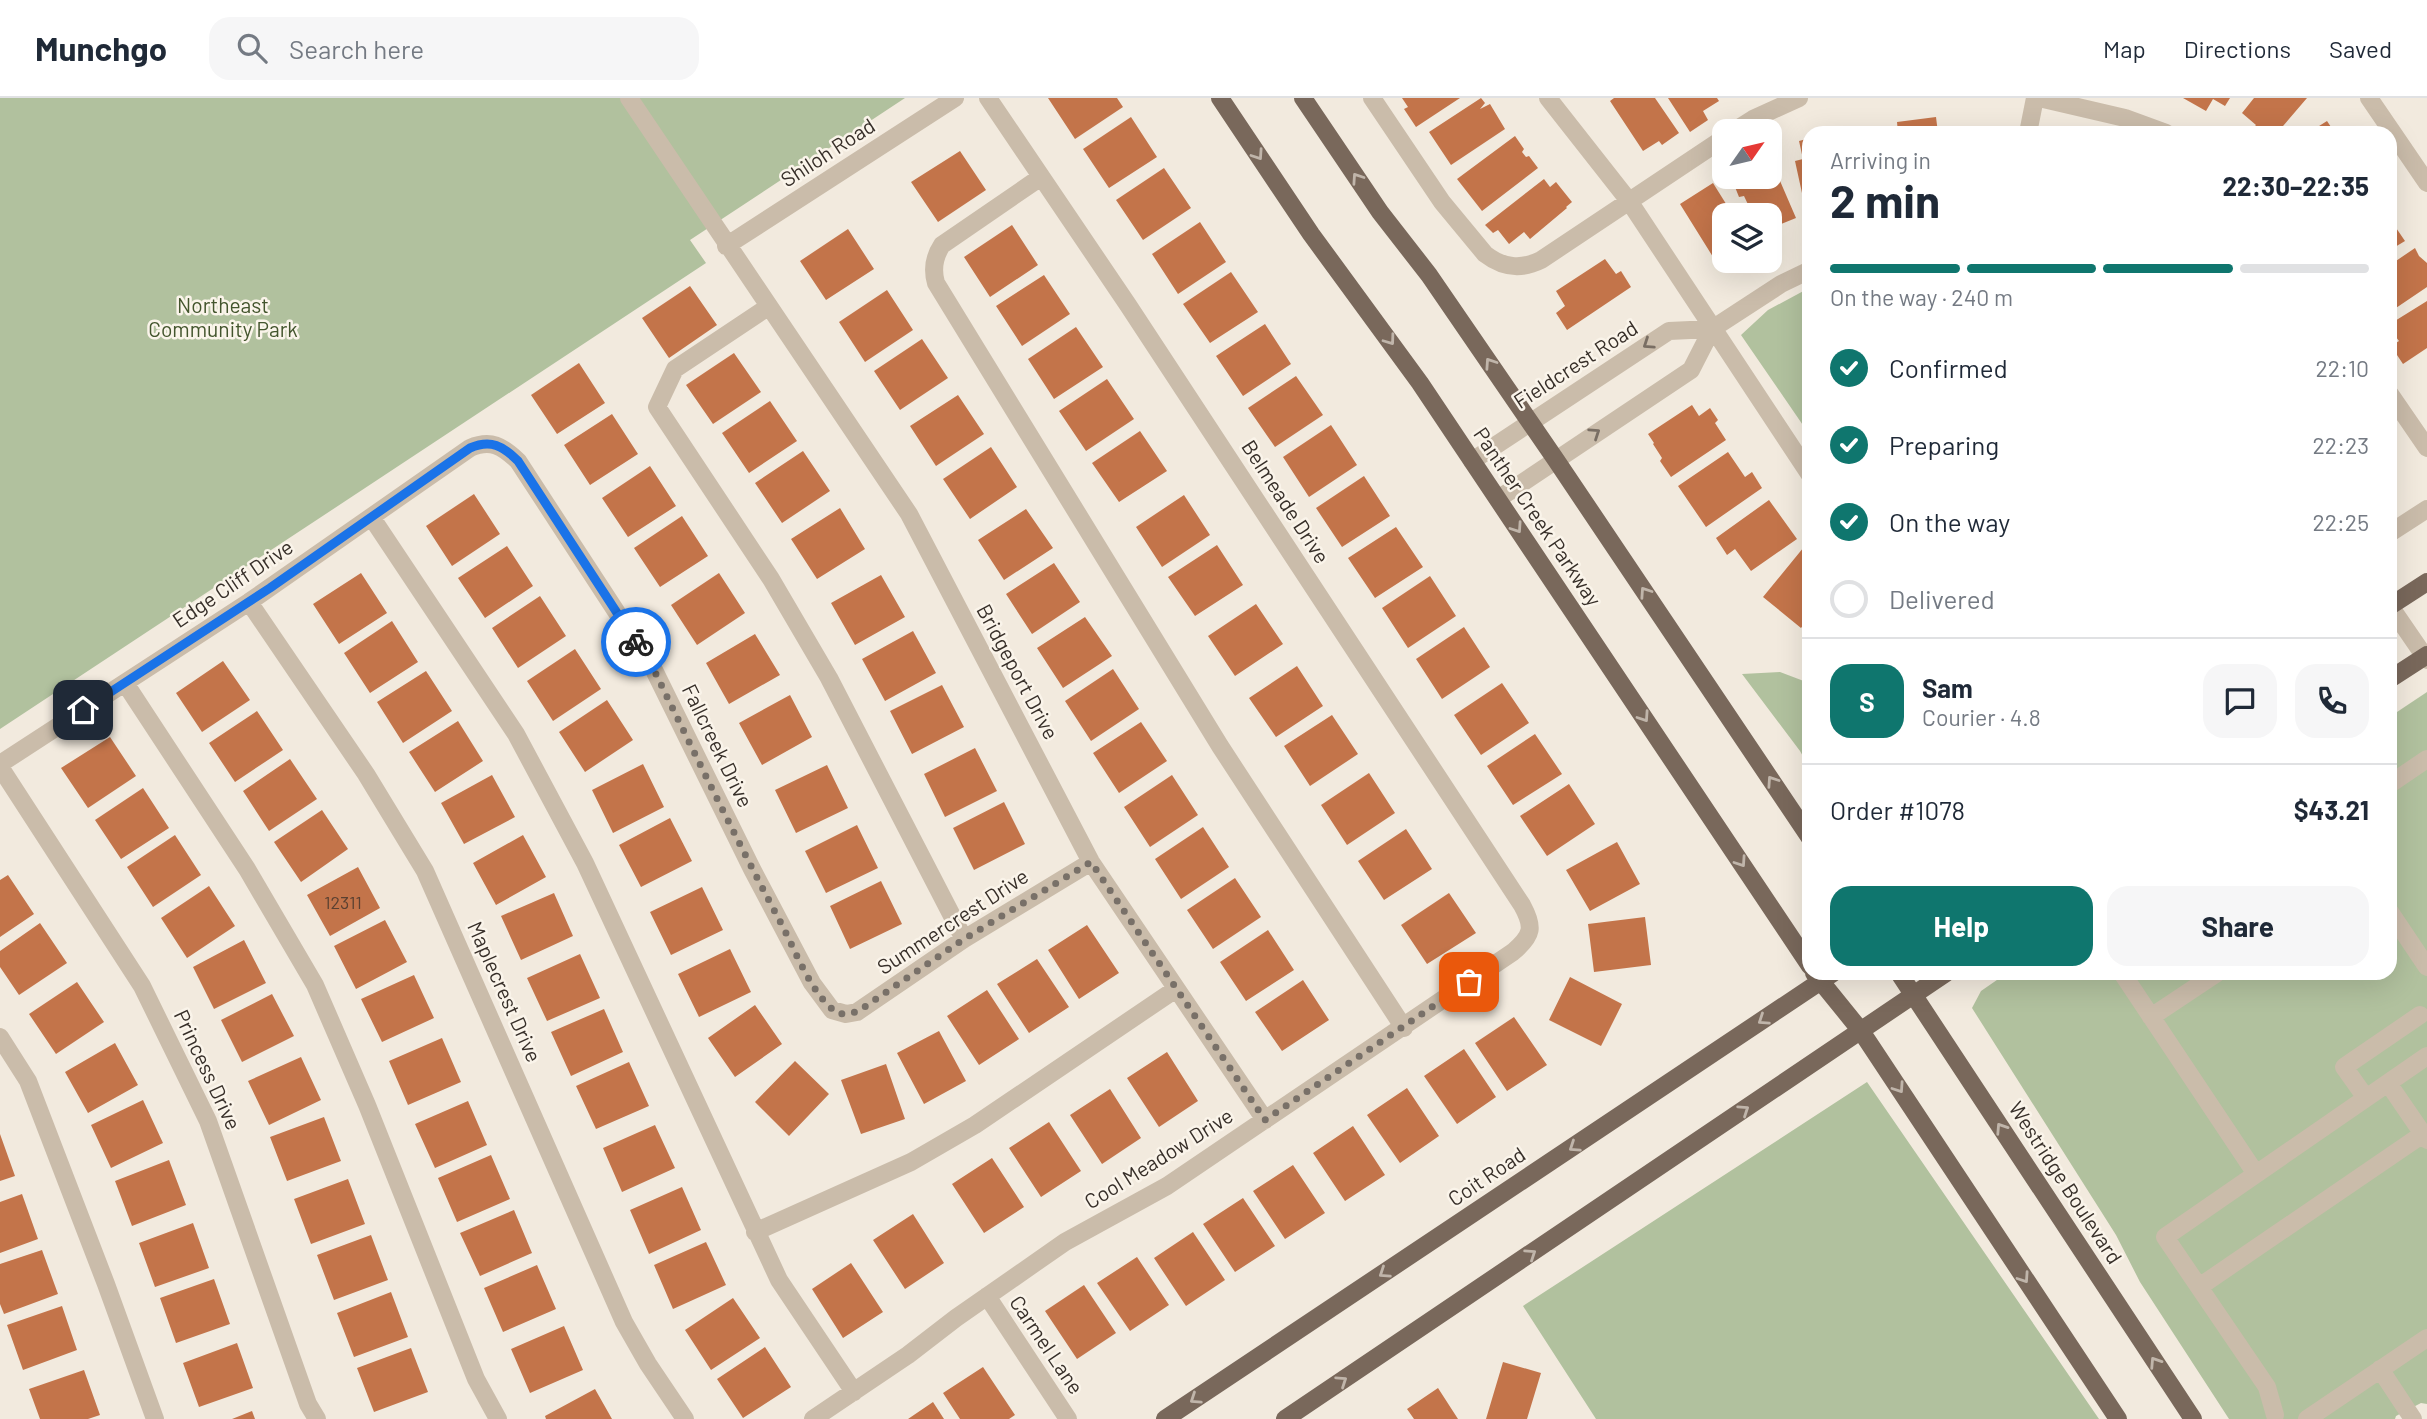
<!DOCTYPE html>
<html lang="en">
<head>
<meta charset="utf-8">
<style>
	:root { --surface:#fff; --page:#f6f6f7; --text:#1f2937; --muted:#747a83; --line:#e0e1e3; --accent:#0f766e }
	body { margin:0; font-family:Barlow,sans-serif; background:var(--page); color:var(--text); height:100vh; display:flex; flex-direction:column; font-size:26px; white-space:nowrap }
	* { box-sizing:border-box; margin:0 }
	p { font-size:23px; color:var(--muted) }
	.icon { flex:none; width:38px; height:38px; fill:none; stroke:currentColor; stroke-width:2; stroke-linecap:round; stroke-linejoin:round }
	.map { position:relative; flex:1; overflow:hidden }
	.sheet { position:absolute; left:1802px; top:28px; width:595px; height:854px; display:flex; flex-direction:column; background:var(--surface); border-radius:21px; box-shadow:0 7px 28px #0002 }
	.sheet>* { flex:none }
	.needle { width:46px; rotate:56deg }
	.controls { position:absolute; left:1712px; top:21px; display:grid; gap:14px }
	.controls a { display:grid; place-items:center; width:70px; height:70px; border-radius:14px; background:var(--surface); box-shadow:0 7px 28px #0002; font-size:35px }
	.pin { position:absolute; display:grid; place-items:center; width:60px; height:60px; color:#fff; margin:-30px; border-radius:14px; box-shadow:0 4px 10px #0006 }
	.courier { position:absolute; display:grid; place-items:center; width:70px; height:70px; margin:-35px; border:5px solid #1a73e8; border-radius:50%; background:#fff; color:#222; box-shadow:0 2px 9px #0007 }
	.head em { font-style:normal; font-weight:700 }
	.head div { display:flex; flex-direction:column-reverse }
	.head { display:flex; align-items:center; justify-content:space-between; height:119px; padding:0 28px }
	h1 { font-size:46px; font-weight:700; line-height:52px }
	.bar { display:grid; grid-template-columns:repeat(4,1fr); gap:10px 7px; align-content:center; height:84px; padding:0 28px }
	.bar i { height:9px; border-radius:5px; background:var(--line) }
	.bar .selected { background:var(--accent) }
	.bar p { grid-column:span 4 }
	.line { display:flex; align-items:center; gap:18px; padding:0 28px; border-top:2px solid var(--line) }
	.line div { flex:1 }
	.round { display:grid; place-items:center; flex:none; width:74px; height:74px; border-radius:21px; background:var(--page) }
	ol { padding:0 28px; list-style:none }
	li { display:flex; align-items:center; gap:21px; height:77px }
	li p { margin-inline-start:auto }
	li .icon { padding:7px; border-radius:50%; background:var(--accent); color:#fff; stroke-width:4 }
	li:last-child { color:var(--muted) }
	li i { width:38px; height:38px; border:4px solid var(--line); border-radius:50% }
	.cta { display:flex; gap:14px; margin-top:auto; padding:14px 28px }
	.cta a { flex:1; height:80px; border-radius:21px; background:var(--accent); color:#fff; font-size:28px; font-weight:700; line-height:80px; text-align:center }
	.cta a+a { background:var(--page); color:var(--text) }
	header { display:flex; align-items:center; gap:42px; box-sizing:border-box; height:98px; padding:0 35px; background:var(--surface); border-bottom:2px solid var(--line) }
	header strong { font-size:33px }
	nav { display:flex; gap:38px; margin-inline-start:auto; font-size:24px }
	.search { width:490px; height:63px; background:var(--page); display:flex; align-items:center; gap:18px; box-sizing:border-box; padding:0 24px; border-radius:21px; color:var(--muted); font-size:26px }
	.map>svg:first-child { display:block }
	.green { fill:#b1c19e }
	.building { fill:#c3744a }
	.lines { fill:none; stroke-linecap:round; stroke-linejoin:round }
	.minor { stroke:#cabcaa; stroke-width:18 }
	.major { stroke:#79685b; stroke-width:18 }
	.oneway { stroke:#c0b5aa }
	.oneway2 { stroke:#796e63 }
	.done { stroke:#787068; stroke-width:7; stroke-dasharray:0 12.6 }
	.route { stroke:#1a73e8; stroke-width:9 }
	.labels { text-anchor:middle; stroke-width:5; stroke-linejoin:round; paint-order:stroke }
	.number-label { font-size:18px; fill:#5a4031 }
	.street-label { font-size:21px; fill:#372f29; stroke:#faf4ea }
	.park-label { font-size:21px; fill:#43552d; stroke:#faf4ea }
</style>
</head>
<body>
<header>
<strong>Munchgo</strong>
<div class="search"><svg class="icon" aria-label="search" viewBox="0 0 24 24"><circle cx="10" cy="10" r="6"/><path d="M15 15l6 6"/></svg>Search here</div>
<nav><a>Map</a><a>Directions</a><a>Saved</a></nav>
</header>
<div class="map">
<svg width="2427" height="1321" viewBox="0 0 2427 1321">
	<rect width="100%" height="100%" fill="#f2eade"/>
	<path class="green" d="M0,0H905L690,142L706,165L0,631Z
		M1809,190V336L1741,237L1768,212Z
		M1780,574L1809,585V669L1800,653L1742,576Z
		M2427,594V1306L2421,1305L2396,1318L2395,1321H2229L2140,1184L2116,1137L1972,910L1981,893L2007,875H2390L2391,618Z
		M1867,984L2099,1321H1596L1523,1208Z"/>
	<path class="building" d="M1048,0H1117L1123,9L1075,41Z
		M1402,0H1460L1416,29L1404,11L1408,9Z
		M1481,0L1485,5L1480,11L1490,6L1505,31L1451,67L1429,34Z
		M1614,0H1655L1679,35L1662,47L1659,43L1643,53L1610,3Z
		M1668,0H1717L1719,3L1703,13L1708,22L1690,34Z
		M2183,0H2230L2225,8L2213,1L2206,13Z
		M2254,0H2307L2277,35H2249L2256,27L2242,15Z
		M1131,19L1157,59L1109,90L1083,51Z
		M1936,19L1938,35H1898L1897,24Z
		M2327,23L2335,35H2308Z
		M1883,28L1884,35H1854L1853,34Z
		M1515,38L1524,51L1522,54L1526,59L1529,58L1538,70L1482,113L1457,81Z
		M1810,40V117L1807,118L1795,63L1803,61L1799,43Z
		M960,53L986,92L938,124L911,84Z
		M1771,62L1796,120L1769,131V117H1753L1744,98L1739,99L1731,79H1769V63Z
		M1164,70L1191,110L1143,142L1116,102Z
		M1544,81L1550,89L1556,84L1572,104L1566,109L1567,110L1530,141L1524,134L1509,146L1498,132L1493,135L1485,127Z
		M1713,85L1733,117H1724V163L1718,167L1680,106Z
		M2390,121L2405,143L2390,152Z
		M1200,124L1226,164L1178,196L1152,156Z
		M1012,127L1038,167L990,199L964,159Z
		M848,131L874,171L826,202L800,163Z
		M2415,150L2419,158L2427,165V189L2390,214V167Z
		M1605,161L1616,176L1621,173L1631,189L1567,232L1556,215L1565,208L1556,193Z
		M1231,174L1258,214L1210,245L1183,206Z
		M1044,177L1070,216L1022,248L996,208Z
		M690,188L717,227L669,260L642,220Z
		M887,192L913,232L865,264L839,224Z
		M2427,203V250L2403,266L2391,248L2399,243L2390,231V226Z
		M1265,226L1291,266L1243,298L1216,258Z
		M1076,229L1103,269L1054,301L1028,261Z
		M922,241L948,280L900,312L874,273Z
		M734,255L761,294L713,326L686,287Z
		M579,265L605,305L557,336L531,297Z
		M1296,278L1323,317L1275,349L1248,310Z
		M1107,281L1134,321L1086,353L1059,313Z
		M958,297L984,336L936,368L910,328Z
		M770,303L797,343L749,375L722,335Z
		M1692,307L1699,318L1710,310L1718,322L1715,325L1726,342L1671,379L1660,363L1662,360L1653,346L1654,345L1648,336Z
		M612,316L638,356L590,387L564,347Z
		M1331,327L1357,367L1309,399L1283,359Z
		M1140,333L1167,373L1119,404L1092,365Z
		M991,349L1017,389L970,421L943,381Z
		M803,353L830,393L782,425L755,385Z
		M1728,354L1745,379L1752,374L1762,390L1706,429L1678,388Z
		M650,368L676,408L628,439L602,400Z
		M1364,378L1390,418L1342,449L1316,410Z
		M474,396L500,436L452,468L426,428Z
		M1184,397L1210,437L1162,469L1136,429Z
		M1769,402L1797,441L1751,473L1735,451L1727,457L1716,440Z
		M840,410L865,451L817,481L791,441Z
		M1026,411L1053,450L1004,482L978,442Z
		M682,418L708,458L660,489L634,450Z
		M1396,429L1423,469L1375,500L1348,460Z
		M1808,444L1810,446V519L1801,530L1763,499Z
		M1217,447L1243,487L1195,518L1168,479Z
		M507,448L533,488L485,520L458,480Z
		M1054,465L1080,504L1032,536L1006,496Z
		M361,475L387,515L339,546L313,506Z
		M719,475L745,515L697,547L671,507Z
		M881,477L905,519L855,547L831,505Z
		M1430,478L1456,518L1408,550L1382,510Z
		M540,498L566,538L518,570L492,530Z
		M1256,506L1283,546L1235,578L1208,538Z
		M1085,519L1112,558L1063,590L1037,550Z
		M392,523L418,564L370,595L344,555Z
		M1464,529L1490,569L1442,601L1416,561Z
		M913,533L936,575L885,603L862,561Z
		M755,536L780,577L729,606L706,565Z
		M575,551L601,591L553,623L527,583Z
		M223,563L250,602L202,634L176,595Z
		M1297,568L1323,608L1276,639L1249,600Z
		M1113,571L1139,611L1091,643L1065,603Z
		M426,573L452,613L403,645L377,604Z
		M1502,585L1529,625L1481,657L1454,617Z
		M942,587L964,629L912,656L890,613Z
		M790,597L812,639L762,667L739,625Z
		M607,602L633,642L585,674L559,634Z
		M257,613L283,652L235,684L209,645Z
		M1332,617L1358,656L1310,688L1284,648Z
		M458,623L483,663L435,694L409,654Z
		M1141,624L1167,663L1119,695L1093,655Z
		M1535,636L1562,676L1513,707L1487,668Z
		M110,639L136,678L88,710L61,670Z
		M975,650L997,693L945,719L924,676Z
		M290,661L317,701L269,733L243,693Z
		M643,666L664,709L613,735L592,692Z
		M827,667L848,710L796,735L775,692Z
		M1369,675L1395,715L1347,747L1321,707Z
		M492,677L515,719L464,746L441,705Z
		M1172,677L1198,717L1150,749L1124,709Z
		M1569,686L1595,726L1547,758L1520,718Z
		M143,690L169,730L121,761L95,722Z
		M1004,704L1025,746L974,772L953,730Z
		M322,712L348,751L301,784L274,744Z
		M670,720L692,763L641,789L619,747Z
		M857,727L878,770L826,795L805,753Z
		M1203,729L1229,769L1181,801L1155,761Z
		M1406,731L1432,771L1384,802L1358,763Z
		M175,737L201,777L153,809L127,769Z
		M523,737L546,779L496,807L473,765Z
		M1617,744L1640,786L1590,813L1566,772Z
		M358,769L380,810L330,838L307,797Z
		M8,777L34,816L0,839V782Z
		M1235,780L1261,819L1213,851L1187,812Z
		M881,783L902,826L850,851L830,808Z
		M209,788L235,828L187,860L161,820Z
		M702,789L723,832L671,857L650,814Z
		M554,795L573,838L521,862L501,818Z
		M1449,795L1476,835L1427,866L1401,827Z
		M1645,819L1651,867L1594,874L1588,826Z
		M385,822L407,864L356,891L334,848Z
		M40,825L67,865L19,897L0,869V853Z
		M1087,827L1119,875L1079,901L1048,852Z
		M1268,832L1294,872L1246,903L1220,864Z
		M244,842L266,885L214,911L193,869Z
		M730,851L751,894L699,919L678,876Z
		M580,856L600,900L547,923L527,880Z
		M1037,861L1069,909L1029,935L997,886Z
		M414,877L434,920L382,944L361,901Z
		M1570,879L1622,906L1601,948L1549,922Z
		M1303,882L1329,922L1282,953L1255,914Z
		M77,884L104,924L56,956L29,916Z
		M987,892L1019,941L979,967L947,918Z
		M272,896L294,938L242,964L221,922Z
		M755,907L782,946L735,979L708,940Z
		M604,911L623,954L571,978L551,934Z
		M1514,919L1547,967L1507,993L1475,945Z
		M939,933L966,983L924,1006L897,955Z
		M442,940L461,984L408,1007L389,963Z
		M115,945L138,987L88,1015L65,974Z
		M1464,951L1496,999L1457,1026L1424,978Z
		M1167,954L1198,1003L1159,1029L1127,980Z
		M301,959L321,1002L269,1027L248,983Z
		M795,963L829,996L789,1038L755,1004Z
		M629,964L649,1008L596,1031L576,988Z
		M886,966L905,1021L861,1036L841,982Z
		M1407,990L1439,1038L1400,1065L1367,1017Z
		M1110,991L1141,1040L1102,1066L1070,1017Z
		M143,1002L163,1045L111,1070L91,1027Z
		M468,1003L487,1047L435,1070L415,1026Z
		M324,1019L341,1063L287,1083L270,1039Z
		M1049,1024L1081,1073L1041,1099L1009,1050Z
		M655,1027L675,1070L622,1094L603,1050Z
		M1353,1028L1385,1077L1345,1103L1313,1055Z
		M0,1036L15,1078L0,1083Z
		M491,1057L510,1101L457,1124L438,1080Z
		M992,1060L1024,1109L984,1135L952,1086Z
		M169,1062L186,1107L132,1128L115,1083Z
		M1293,1067L1325,1115L1285,1141L1253,1093Z
		M348,1081L365,1126L311,1146L294,1101Z
		M682,1089L701,1132L649,1156L630,1112Z
		M22,1096L38,1141L0,1155V1104Z
		M1243,1100L1275,1148L1235,1174L1203,1126Z
		M514,1112L532,1155L480,1178L460,1135Z
		M913,1116L944,1165L905,1191L873,1142Z
		M193,1125L209,1170L155,1189L139,1145Z
		M1193,1134L1225,1182L1186,1208L1154,1160Z
		M371,1137L388,1182L334,1202L317,1157Z
		M706,1144L726,1187L673,1211L654,1167Z
		M42,1152L58,1196L4,1216L0,1206V1166Z
		M1137,1159L1169,1207L1130,1233L1097,1185Z
		M851,1165L883,1214L843,1240L812,1191Z
		M537,1167L556,1211L503,1234L484,1190Z
		M214,1181L230,1226L176,1245L160,1200Z
		M1084,1187L1116,1235L1077,1261L1045,1213Z
		M391,1194L408,1239L354,1259L337,1215Z
		M733,1200L760,1240L711,1272L685,1232Z
		M62,1208L77,1252L23,1272L7,1227Z
		M564,1228L583,1272L530,1295L511,1251Z
		M237,1245L253,1290L199,1309L183,1265Z
		M765,1249L791,1289L743,1320L717,1281Z
		M411,1250L428,1294L374,1314L357,1270Z
		M1503,1264L1541,1275L1527,1321H1486Z
		M983,1269L1015,1317L1009,1321H960L943,1295Z
		M84,1272L100,1317L88,1321H40L29,1291Z
		M1438,1290L1458,1321H1414L1407,1311Z
		M595,1291L612,1321H546L545,1318Z
		M933,1304L944,1321H908Z
		M252,1313L255,1321H232Z"/>
	<g class="lines">
		<path class="minor" d="M629,0L909,416L1091,764L1265,1022
			M1372,0L1442,104L1485,156C1503,170 1521,172 1541,162L1724,40
			M1548,0L1629,103L1810,377
			M2039,0L2125,20L2166,35
			M2369,0L2427,85
			M1734,33L1753,21L1799,0
			M2028,35L2035,0
			M1041,79L942,147C934,159 932,171 936,185L1220,648L1404,930
			M726,148L955,0
			M768,209L675,271L657,309L771,481L829,580L964,841
			M2390,296L2427,350
			M1472,363L1669,233L1712,231
			M1498,401L1691,272L1712,231L1781,186L1810,172
			M372,420L516,636L585,765L779,1182L854,1294
			M2390,435L2427,411
			M249,504L366,676L425,773L624,1224L648,1266L685,1321
			M2390,508L2427,562
			M125,585L247,771L315,887L367,1007L476,1281L498,1321
			M0,666L249,504L470,350C491,341 502,348 518,363L653,570L752,771L812,885L832,912L846,916L857,914L964,841L1091,764
			M0,669L142,888L208,1023L308,1306L317,1321
			M2390,686L2427,661
			M2390,814L2427,869
			M2122,875L2256,1076
			M2151,919L2217,875
			M0,939L28,983L106,1186L155,1321
			M2388,985L2427,1042
			M2366,1000L2344,969L2420,917
			M755,1134L911,1064L975,1027L1176,891
			M2199,1189L2423,1036
			M987,1198L1068,1321
			M2380,1271L2413,1321
			M2275,1317L2267,1289L2165,1139L2427,958
			M813,1321L908,1257L956,1220L1065,1144L1167,1088L1513,854C1533,837 1534,829 1522,807L1128,207L988,0
			M2307,1321L2427,1240"/>
		<path class="major" d="M1220,0L1311,136L1420,285L1810,868
			M1303,0L1380,114L1429,177L1556,362L1810,740
			M2390,508L2427,484
			M2390,581L2427,557
			M1814,875L1861,933L2118,1321
			M1899,875L2193,1321
			M1165,1321L1833,875
			M1285,1321L1946,875"/>
	</g>
	<defs><path id="oneway-chevron" d="M-2-3.5L2.5 0L-2 3.5" fill="none" stroke-width="1.6" stroke-linecap="round" stroke-linejoin="round" transform="scale(1.75)"/></defs>
	<g class="oneway">
		<use href="#oneway-chevron" transform="translate(1258 57) rotate(56)"/>
		<use href="#oneway-chevron" transform="translate(1357 80) rotate(-124)"/>
		<use href="#oneway-chevron" transform="translate(1390 242) rotate(54)"/>
		<use href="#oneway-chevron" transform="translate(1490 265) rotate(-124)"/>
		<use href="#oneway-chevron" transform="translate(1517 430) rotate(56)"/>
		<use href="#oneway-chevron" transform="translate(1645 494) rotate(-124)"/>
		<use href="#oneway-chevron" transform="translate(1644 619) rotate(56)"/>
		<use href="#oneway-chevron" transform="translate(1772 683) rotate(-124)"/>
		<use href="#oneway-chevron" transform="translate(1741 764) rotate(56)"/>
		<use href="#oneway-chevron" transform="translate(1763 922) rotate(146)"/>
		<use href="#oneway-chevron" transform="translate(1899 990) rotate(56)"/>
		<use href="#oneway-chevron" transform="translate(1744 1012) rotate(-34)"/>
		<use href="#oneway-chevron" transform="translate(2001 1030) rotate(-123)"/>
		<use href="#oneway-chevron" transform="translate(1574 1049) rotate(146)"/>
		<use href="#oneway-chevron" transform="translate(1531 1156) rotate(-34)"/>
		<use href="#oneway-chevron" transform="translate(1384 1175) rotate(146)"/>
		<use href="#oneway-chevron" transform="translate(2024 1180) rotate(56)"/>
		<use href="#oneway-chevron" transform="translate(2155 1264) rotate(-123)"/>
		<use href="#oneway-chevron" transform="translate(1342 1283) rotate(-34)"/>
		<use href="#oneway-chevron" transform="translate(1195 1301) rotate(146)"/>
	</g>
	<g class="oneway2">
		<use href="#oneway-chevron" transform="translate(1648 246) rotate(146)"/>
		<use href="#oneway-chevron" transform="translate(1595 335) rotate(-34)"/>
	</g>
	<g class="lines">
		<path class="done" d="M636,544L653,570C695,656 737,743 782,827C796,854 813,900 839,916L857,914L964,841L1091,764L1265,1022L1469,884"/>
		<path class="route" d="M83,612L270,490L470,350C491,341 503,348 518,363L636,544"/>
	</g>
	<g class="labels">
		<g class="number-label">
			<text x="343" y="811">12311</text>
		</g>
		<g class="street-label">
			<text transform="translate(828 55) rotate(-33)" y="7">Shiloh Road</text>
			<text transform="translate(1576 267) rotate(-33)" y="7">Fieldcrest Road</text>
			<text transform="translate(1285 404) rotate(57)" y="7">Belmeade Drive</text>
			<text transform="translate(1537 419) rotate(56)" y="7">Panther Creek Parkway</text>
			<text transform="translate(233 486) rotate(-34)" y="7">Edge Cliff Drive</text>
			<text transform="translate(1017 574) rotate(62)" y="7">Bridgeport Drive</text>
			<text transform="translate(717 648) rotate(64)" y="7">Fallcreek Drive</text>
			<text transform="translate(953 824) rotate(-33)" y="7">Summercrest Drive</text>
			<text transform="translate(504 894) rotate(66)" y="7">Maplecrest Drive</text>
			<text transform="translate(207 972) rotate(65)" y="7">Princess Drive</text>
			<text transform="translate(1159 1061) rotate(-32)" y="7">Cool Meadow Drive</text>
			<text transform="translate(1487 1079) rotate(-34)" y="7">Coit Road</text>
			<text transform="translate(2065 1085) rotate(57)" y="7">Westridge Boulevard</text>
			<text transform="translate(1046 1247) rotate(56)" y="7">Carmel Lane</text>
		</g>
		<g class="park-label">
			<text x="223" y="215">Northeast<tspan x="223" dy="24">Community Park</tspan></text>
		</g>
	</g>
</svg>
<div class="controls">
<a><svg class="needle" viewBox="-14 -14 28 28"><path d="M0-13l5 13h-10z" fill="#e53935"/><path d="M0 13l5-13h-10z" fill="#747a83"/></svg></a>
<a><svg class="icon" aria-label="layers" viewBox="0 0 24 24"><path d="M12 4l9 5-9 5-9-5zM3 14l9 5 9-5"/></svg></a>
</div>
<div class="pin" style="left:1469px;top:884px;background:#ea580c"><svg class="icon" aria-label="bag" viewBox="0 0 24 24"><path d="M5 8h14l-1 12H6zM9 8a3 3 0 0 1 6 0"/></svg></div>
<div class="pin" style="left:83px;top:612px;background:#1f2937"><svg class="icon" aria-label="home" viewBox="0 0 24 24"><path d="M3 11l9-7 9 7M6 9v11h12V9"/></svg></div>
<div class="courier" style="left:636px;top:544px"><svg class="icon" aria-label="bike" viewBox="0 0 24 24"><circle cx="6" cy="16" r="4"/><circle cx="18" cy="16" r="4"/><path d="M6 16l4-8h5l3 8M10 8l3 8H6M13 5h3"/></svg></div>
<section class="sheet">
<div class="head"><div><h1>2 min</h1><p>Arriving in</p></div><em>22:30–22:35</em></div>
<div class="bar"><i class="selected"></i><i class="selected"></i><i class="selected"></i><i></i><p>On the way · 240 m</p></div>
<ol>
<li><svg class="icon" aria-label="check" viewBox="0 0 24 24"><path d="M5 12l5 5 9-10"/></svg>Confirmed<p>22:10</p></li>
<li><svg class="icon" aria-label="check" viewBox="0 0 24 24"><path d="M5 12l5 5 9-10"/></svg>Preparing<p>22:23</p></li>
<li><svg class="icon" aria-label="check" viewBox="0 0 24 24"><path d="M5 12l5 5 9-10"/></svg>On the way<p>22:25</p></li>
<li><i></i>Delivered</li>
</ol>
<div class="line" style="height:126px"><b class="round" style="background:var(--accent);color:#fff">S</b><div><b>Sam</b><p>Courier · 4.8</p></div><a class="round"><svg class="icon" aria-label="chat" viewBox="0 0 24 24"><path d="M4 5h16v11H9l-5 4z"/></svg></a><a class="round"><svg class="icon" aria-label="phone" viewBox="0 0 24 24"><path d="M5 4h4l2 5-3 2q2 4 5 5l2-3 5 2v4C11 20 4 13 5 4z"/></svg></a></div>
<div class="line" style="height:91px"><div>Order #1078</div><b>$43.21</b></div>
<div class="cta"><a>Help</a><a>Share</a></div>
</section>
</div>
</body>
</html>
